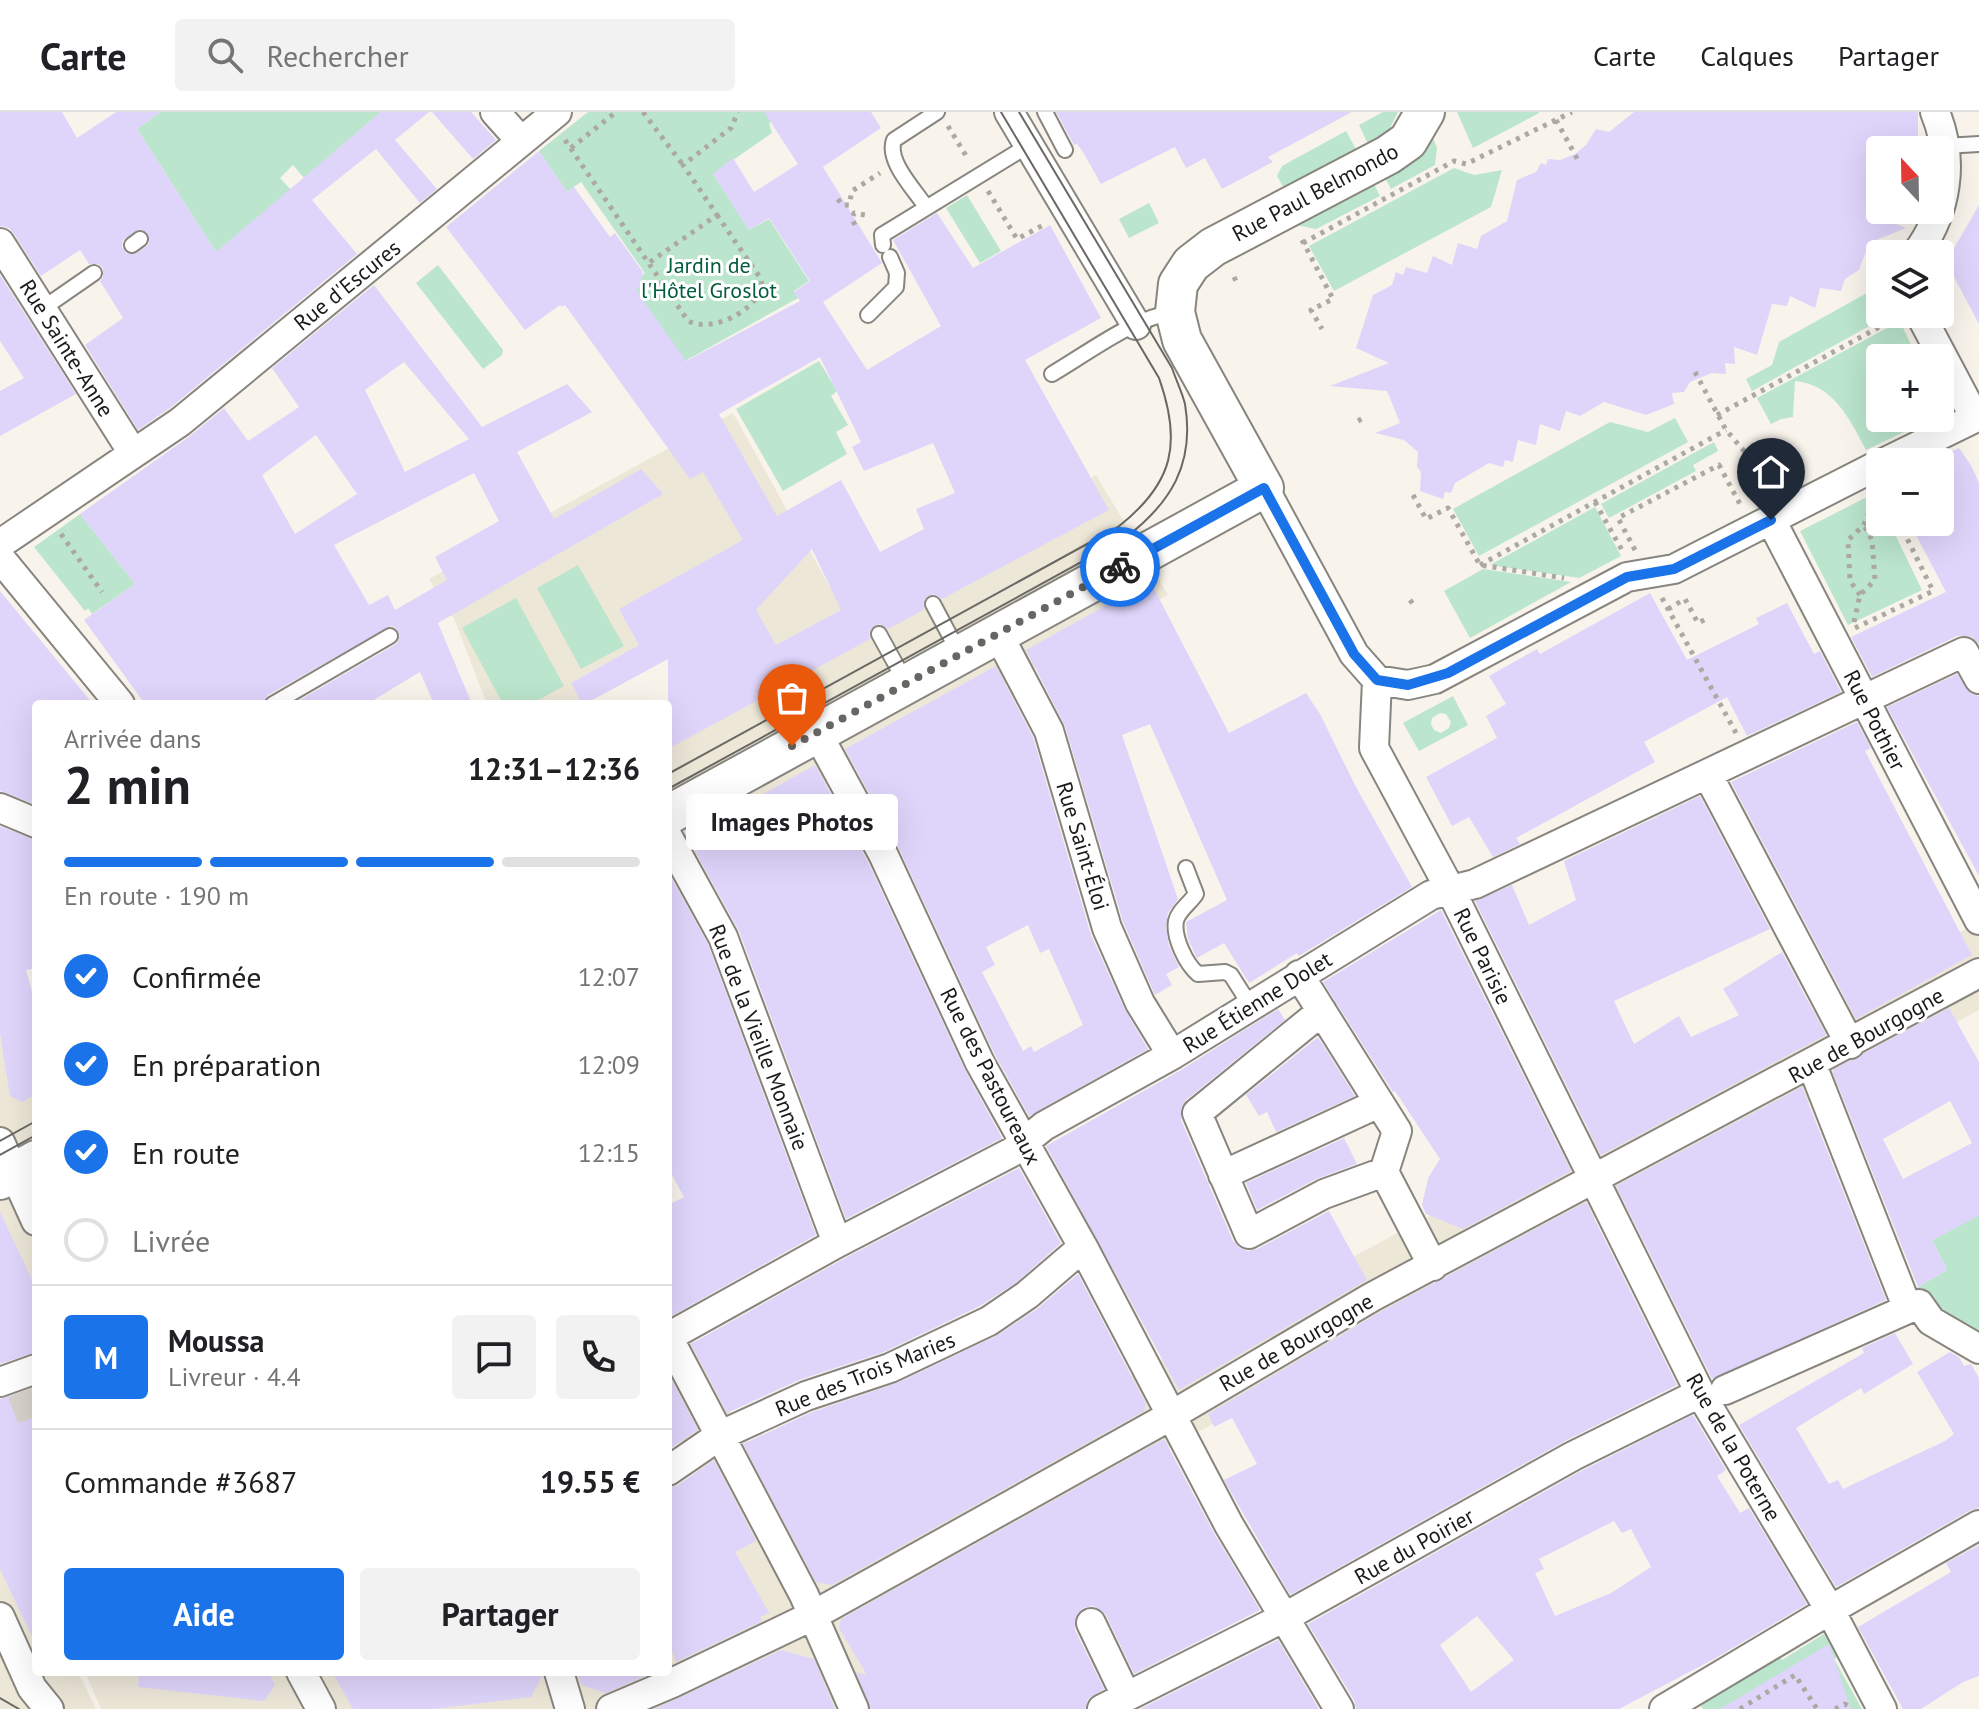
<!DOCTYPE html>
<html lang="fr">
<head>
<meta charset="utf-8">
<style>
	:root { --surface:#fff; --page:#f2f2f2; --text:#202124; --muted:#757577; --line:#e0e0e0; --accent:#1a73e8 }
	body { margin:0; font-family:"PT Sans",sans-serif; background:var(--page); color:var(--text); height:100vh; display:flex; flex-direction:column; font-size:30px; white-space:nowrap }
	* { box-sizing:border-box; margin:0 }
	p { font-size:26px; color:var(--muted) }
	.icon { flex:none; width:44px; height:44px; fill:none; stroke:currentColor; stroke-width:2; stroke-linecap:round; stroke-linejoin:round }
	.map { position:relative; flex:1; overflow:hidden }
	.details { position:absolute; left:32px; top:588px; width:640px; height:976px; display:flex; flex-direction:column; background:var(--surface); border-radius:8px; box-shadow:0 8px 32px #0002 }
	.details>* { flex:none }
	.needle { width:52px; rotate:338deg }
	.buttons { position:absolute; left:1866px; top:24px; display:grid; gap:16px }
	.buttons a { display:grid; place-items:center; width:88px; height:88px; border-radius:8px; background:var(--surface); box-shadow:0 8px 32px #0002; font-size:40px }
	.pin { position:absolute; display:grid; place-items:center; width:68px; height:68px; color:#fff; margin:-82px -34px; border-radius:50% 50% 50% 0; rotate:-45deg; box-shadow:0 0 8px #0007 }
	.pin .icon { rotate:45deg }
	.courier { position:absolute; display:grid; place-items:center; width:80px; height:80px; margin:-40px; border:6px solid #1a73e8; border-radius:50%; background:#fff; color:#222; box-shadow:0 2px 10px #0007 }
	.bubble { position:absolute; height:56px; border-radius:8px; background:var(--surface); box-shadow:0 8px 32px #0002; font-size:26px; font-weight:800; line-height:56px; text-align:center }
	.head em { font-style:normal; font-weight:800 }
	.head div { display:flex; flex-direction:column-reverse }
	.head { display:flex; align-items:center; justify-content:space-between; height:136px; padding:0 32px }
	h1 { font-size:52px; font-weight:800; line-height:60px }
	.bar { display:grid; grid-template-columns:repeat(4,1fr); gap:12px 8px; align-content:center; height:96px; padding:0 32px }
	.bar i { height:10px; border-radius:6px; background:var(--line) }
	.bar .selected { background:var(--accent) }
	.bar p { grid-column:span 4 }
	.line { display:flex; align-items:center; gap:20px; padding:0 32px; border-top:2px solid var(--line) }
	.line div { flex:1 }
	.round { display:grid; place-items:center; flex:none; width:84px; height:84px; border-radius:8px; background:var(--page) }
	ol { padding:0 32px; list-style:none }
	li { display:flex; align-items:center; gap:24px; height:88px }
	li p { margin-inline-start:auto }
	li .icon { padding:8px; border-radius:50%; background:var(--accent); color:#fff; stroke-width:4 }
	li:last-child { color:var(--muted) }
	li i { width:44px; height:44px; border:4px solid var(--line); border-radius:50% }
	.button { display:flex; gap:16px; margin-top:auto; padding:16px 32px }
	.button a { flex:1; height:92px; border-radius:8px; background:var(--accent); color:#fff; font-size:32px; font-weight:800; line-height:92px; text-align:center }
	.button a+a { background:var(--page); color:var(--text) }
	header { display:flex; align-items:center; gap:48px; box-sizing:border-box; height:112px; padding:0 40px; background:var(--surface); border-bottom:2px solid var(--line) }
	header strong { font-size:38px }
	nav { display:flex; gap:44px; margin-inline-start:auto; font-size:28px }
	.search { width:560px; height:72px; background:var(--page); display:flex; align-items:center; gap:20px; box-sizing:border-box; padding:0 28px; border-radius:8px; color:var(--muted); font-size:30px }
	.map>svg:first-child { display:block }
	.built { fill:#ede7d8 }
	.green { fill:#bbe5cd; fill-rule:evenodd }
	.building { fill:#dfd5fb; fill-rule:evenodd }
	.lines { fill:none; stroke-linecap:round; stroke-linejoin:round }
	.street-tunnel { stroke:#d7d3cc; stroke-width:28; stroke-dasharray:28 14; stroke-linecap:butt }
	.lane-casing { stroke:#88857e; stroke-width:18 }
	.street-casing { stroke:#88857e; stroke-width:32 }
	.secondary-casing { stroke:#88857e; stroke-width:42 }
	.path { stroke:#aca9a3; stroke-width:5; stroke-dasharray:4 6; stroke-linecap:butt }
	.lane { stroke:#fff; stroke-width:14 }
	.street { stroke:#fff; stroke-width:28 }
	.secondary { stroke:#fff; stroke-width:38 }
	.tram { stroke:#6a6864; stroke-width:2 }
	.done { stroke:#686662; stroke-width:8; stroke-dasharray:0 14.4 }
	.route { stroke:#1a73e8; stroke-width:10 }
	.labels { text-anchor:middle; stroke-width:6; stroke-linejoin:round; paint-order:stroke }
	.street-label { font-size:22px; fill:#1b1a18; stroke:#fff }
	.park-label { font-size:22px; fill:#035d3b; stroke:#fff }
</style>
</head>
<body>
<header>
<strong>Carte</strong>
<div class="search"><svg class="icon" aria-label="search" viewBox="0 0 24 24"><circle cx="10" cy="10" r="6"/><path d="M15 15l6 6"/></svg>Rechercher</div>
<nav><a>Carte</a><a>Calques</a><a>Partager</a></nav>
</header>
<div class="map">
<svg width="1979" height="1597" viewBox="0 0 1979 1597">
	<rect width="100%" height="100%" fill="#f8f4ec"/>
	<path class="built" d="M733,301L831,477L854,495L1096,363L1168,483L668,759V597L756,549L650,527L571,571L582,592H487L453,504H450L429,467Z
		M0,807L36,944V1190L0,1129Z
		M1979,810V898L846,1510L891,1597H101L85,1560H668V1511L747,1469L668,1298V1184L807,1437Z
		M0,1393L36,1470V1560H78L96,1597H0Z"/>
	<path class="green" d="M160,0H381L304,66L293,53L280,66L291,78L216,140L137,17Z
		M588,0H770L775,7L769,11L772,21L713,62L749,118L769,107L809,169L794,179L798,186L685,249L631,172L645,161L581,70L567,80L539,39Z
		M1383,0H1398L1387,22L1369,34L1359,13Z
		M1457,0H1539V1L1473,36Z
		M1346,19L1358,41L1286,80L1277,64L1282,54Z
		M1431,21L1437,36L1435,53L1391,77L1383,62Z
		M1454,56L1474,63L1502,58L1491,95L1334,179L1309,134Z
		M1372,68L1380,84L1316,117L1296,113Z
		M967,83L1001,139L980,151L946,96Z
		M1149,91L1159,111L1129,126L1119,107Z
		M438,153L503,238L502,243L483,257L416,171Z
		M1874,177L1880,182V202H1891L1752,279L1746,267L1772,253L1779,230Z
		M1900,209L1917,246H1880V306H1933L1866,338C1849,306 1834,273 1795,269L1793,305L1781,307L1771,312L1757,286Z
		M819,249L837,279L831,284L848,313L836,320L847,342L783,379L736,297Z
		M1675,306L1688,330L1479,444L1453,397L1610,310L1648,320Z
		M1714,330L1718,339L1693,353L1696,359L1609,406L1601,392Z
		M1875,381L1880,392V410H1889L1922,478L1848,513L1800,419Z
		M1595,395L1621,444L1579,466L1490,453Z
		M80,402L135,472L92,502L88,496L85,499L34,435Z
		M578,453L624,534L581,557L537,476Z
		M1483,457L1571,470L1470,526L1444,479Z
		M516,486L564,574L531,592H503L462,516Z
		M1453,584L1468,613L1419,639L1403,611ZM1440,601L1446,602L1451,610L1449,616L1441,621L1434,618L1431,612L1432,606Z
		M1979,1103V1230L1915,1177L1947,1158L1932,1128Z
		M1827,1520L1841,1542L1834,1547L1862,1597H1703L1698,1589L1777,1542L1782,1548Z"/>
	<path class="building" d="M0,0H62L77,26L116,0H160L137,17L216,140L381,0H429L395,28L437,77L420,91L376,37L312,88L357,142L170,296L138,318L85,233L123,206L100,169L103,165V156L98,152H89L80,138L41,164L14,122L9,116L0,114ZM140,117L148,122L149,132L137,141L127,142L122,135L123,128Z
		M432,0H471L496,28L473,47Z
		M764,0H871L881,16L823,55L882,151L823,190L867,258L941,214L893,128L937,101L973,156L1050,113L1101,206L1025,248L1109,398L942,487L934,482L928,484L923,491L924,497L916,502L888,517L880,512L874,514L869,521L870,527L668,637V547L585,592H582L571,571L639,533L619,497L743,428L703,360L690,367L565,193L562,195L560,193L525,218L446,115L539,39L567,80L574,75L610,125L615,121L640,156L643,160L637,180L686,249L800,189L794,180L810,169L769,106L749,118L713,62L733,46L754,80L798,52ZM820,245L861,330L852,335L864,359L933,331L955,381L916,397L924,417L880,440L841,368L777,404L719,302ZM812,437L841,498L776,533L756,498Z
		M1056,0H1352L1268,45L1273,50L1222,77L1205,46L1186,56L1175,35L1101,72L1083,40L1077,32L1074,33Z
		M1634,0H1918V38H1880V98H1897L1891,110L1906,116L1869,131L1859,158L1845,167L1841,179L1820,176L1815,196L1790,184L1787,194L1772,192L1757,243L1734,235L1735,252L1725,251L1726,262L1712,261L1690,270L1684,280L1672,281L1674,292L1646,303L1604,290L1580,304L1566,299L1560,319L1540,312L1536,333L1518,328L1513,350L1505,348L1503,355L1489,351L1455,371L1451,381L1445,380L1443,387L1420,379L1421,360L1417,355L1418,340L1404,328L1375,321L1400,311L1387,279L1330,274L1389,251L1356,236L1373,183L1392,173L1396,160L1403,163L1406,155L1427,161L1433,144L1452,153L1458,131L1477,137L1481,124L1507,109L1517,68L1536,60L1541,51L1546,53L1548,47L1560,48L1575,42L1586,33L1596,17L1609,20Z
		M1979,93V212L1946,150Z
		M0,163L76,282L0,324V279L24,266L0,229Z
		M374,173L482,315L567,272L592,300L517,340L554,407L641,357L663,382L438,511L472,592H434L420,560L367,592H293L396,532L400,523L396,516L391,514L268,583L263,592H145L84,508L135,472L80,402L190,324L224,296L248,329L299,295L272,256ZM404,250L469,327L405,360L365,278ZM316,323L357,382L295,422L262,363ZM474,361L499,409L435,445L447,468L395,498L388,483L369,493L334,433Z
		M1959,336L1972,355L1979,371V532L1972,525L1957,524L1872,565L1851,525L1946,480L1909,410H1940V345Z
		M1150,469L1229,621L1306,581L1320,602L1356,675L1412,775L1299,844L1297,841L1249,871L1224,831L1197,846L1188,827L1186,810L1227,788L1150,612L1122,623L1178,787L1168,801L1166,815L1169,834L1179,855L1166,862L1172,873L1155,883L1123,810L1065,614L1026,538Z
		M0,479L93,592H36V693L0,679Z
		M1650,481L1687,548L1759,512L1756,506L1787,491L1814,542L1820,539L1841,580L1747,624L1727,585L1644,630L1655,650L1516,726L1520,732L1493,745L1469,705L1452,714L1426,665L1497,626L1486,604L1506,592L1489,564L1537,537L1540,542Z
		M996,554L1033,625L1091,823L1125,898L1148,937L1029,1004L995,943L898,735L845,637ZM1028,813L1040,841L1049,837L1083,913L1034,940L1031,934L1023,939L982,860L995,853L986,835Z
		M1957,562L1970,581L1979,584V764L1887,595Z
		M1857,610L1871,636L1865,639L1972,843L1856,907L1731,670Z
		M815,653L868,750L965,958L1002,1026L846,1107L739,819L687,725Z
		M1700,684L1770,817L1614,889L1634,932L1679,904L1691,925L1739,903L1723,877L1782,840L1826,923L1601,1043L1475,789L1512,773L1529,813L1576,788L1564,749Z
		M0,714L36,728V856L26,858L36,894V982L22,990L10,984L0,921Z
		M668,760L708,832L816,1123L668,1206V1093L684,1085L668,1056Z
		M1441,798L1571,1059L1463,1117L1426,1102L1422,1093L1428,1066L1440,1047L1395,979L1393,980L1323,870Z
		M1949,896L1979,950V1104L1932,1128L1947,1158L1918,1175L1833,961L1834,957ZM1950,989L1972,1031L1903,1067L1883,1027Z
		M1278,897L1285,908L1186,988L1181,996V1008L1233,1129L1239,1135L1247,1139L1257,1137L1329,1099L1367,1168L1179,1278L1046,1034L1181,958Z
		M1318,925L1355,984L1276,1020L1267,1000L1259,1004L1246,983Z
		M1802,975L1886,1188L1712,1267L1616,1074Z
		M1344,1026L1357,1052L1316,1067L1257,1098L1246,1071Z
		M1019,1056L1061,1131L1017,1170L980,1194L884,1240L799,1268L727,1301L691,1232L845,1146Z
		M1586,1090L1677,1273L1565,1329L1290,1483L1224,1368L1257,1352L1232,1306L1214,1315L1208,1302L1380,1200Z
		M0,1100L36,1176V1240L0,1252Z
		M1078,1162L1146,1292L1144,1299L832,1473L816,1470L743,1332L812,1300L897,1271L996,1224L1037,1197Z
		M1895,1221L1913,1252L1864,1282L1861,1276L1796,1316L1829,1372L1838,1368L1843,1377L1945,1329L1954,1322L1917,1260L1950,1240L1959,1245L1964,1254L1971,1252L1979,1266V1396L1971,1398L1836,1475L1739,1313L1864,1241L1862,1236Z
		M668,1261L698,1318L668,1338Z
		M36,1275V1533L0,1457V1287Z
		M1693,1303L1726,1358L1717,1364L1740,1401L1749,1396L1807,1492L1714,1547L1619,1597H1356L1354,1588L1308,1512L1581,1359ZM1614,1409L1622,1421L1631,1417L1651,1455L1611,1481L1555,1504L1535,1461L1544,1457L1539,1447ZM1477,1504L1514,1548L1471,1580L1440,1533Z
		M1164,1327L1214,1421L1260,1498L1134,1562L1106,1503L1093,1494L1083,1496L1077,1502L1075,1518L1104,1577L1088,1587L1085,1597H871L856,1560L867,1563L839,1516L841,1507Z
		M714,1348L756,1429L735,1440L769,1501L760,1505L762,1509L676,1550L668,1527V1376L678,1373Z
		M1979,1433V1564L1963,1570L1921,1597H1903L1858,1515L1951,1460L1946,1451Z
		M1278,1528L1319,1597H1140Z
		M1829,1532L1851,1597H1720Z
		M781,1538L814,1547L835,1597H655Z
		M139,1560H268L275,1573L264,1589L138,1575Z
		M332,1560H542L543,1562L531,1585L434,1597H353Z
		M577,1560H654L606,1581L581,1573Z"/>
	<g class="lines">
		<path class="street-tunnel" d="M21,1280L36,1318"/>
		<defs>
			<path id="lane" d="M1045,0L1065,38
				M1945,34L1979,32
				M926,95C915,78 886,49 894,28L937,0
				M132,133L140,127
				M883,133L882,123L1029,33
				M42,197L94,161
				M868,203L896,175L897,161L890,145
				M1052,262C1088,241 1133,206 1174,200
				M933,492L959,541
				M879,522L906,571
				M273,592L390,524
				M1186,756L1196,782C1190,791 1178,799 1176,809C1173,825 1186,852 1198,862L1225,860L1231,863L1250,893"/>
			<path id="street" d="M495,0L521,29
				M1009,0L1136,213
				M0,131L133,341
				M1916,142C1947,101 1955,48 1935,0
				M1920,202L1975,306
				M1885,350L1979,304
				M1264,376L1354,542L1377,568L1374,636L1451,779L1700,1281L1830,1498L1882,1597
				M1771,408L1979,808
				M0,432L180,310L557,0
				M0,446L120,592
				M998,522L1049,619L1107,816L1140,891L1172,943
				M1377,568L1408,573L1435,567L1627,465L1674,457L1880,352
				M817,621L883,742L980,951L1083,1135L1229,1413L1339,1597
				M1708,663L1850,932
				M0,696L36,711
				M668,725L723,825L837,1131
				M1299,863L1397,1019L1384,1060L1433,1154
				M1322,899L1197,1001L1249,1122L1324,1082L1384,1060
				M1812,953L1907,1195
				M0,1030L36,1109
				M1223,1063L1379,991
				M668,1225L837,1131L1012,1040L1044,1014L1172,943L1431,783L1475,772L1964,540L1979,567
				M668,1225L804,1483L854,1597
				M0,1270L36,1257
				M1725,1278L1919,1192L1931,1209L1979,1237
				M668,1359L719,1324L806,1284L890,1256L989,1209L1027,1183L1083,1135
				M0,1505L32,1576L49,1597
				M1091,1511L1126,1584
				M301,1560L321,1597
				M559,1560L570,1597
				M611,1597L672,1571L812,1504L1172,1303L1372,1185L1979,861
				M1102,1597L1285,1505L1573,1344L1700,1281
				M1664,1597L1830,1498L1979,1413"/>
			<path id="secondary" d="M668,703L1264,376L1182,228L1175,200L1178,172L1191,152L1213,135L1388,43L1408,29L1425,0
				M0,1068L36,1048"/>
		</defs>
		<use href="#lane" class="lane-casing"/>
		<use href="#street" class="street-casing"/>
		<use href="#secondary" class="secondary-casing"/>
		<path class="path" d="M643,0L683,53
			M1556,8L1579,50
			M948,14L968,47
			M565,28L688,209C712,221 754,200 762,175L761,167L717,103
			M571,36L616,0
			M988,79L1017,127L1047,111
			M838,87L842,93H849L852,79L880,61
			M855,113L852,107L854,101L870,104
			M1302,128L1333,187L1311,198L1322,217
			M1303,131L1454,49L1466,52L1572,0
			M650,150L717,103L683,53L731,16L738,0
			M1234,165L1236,169
			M1695,260L1726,318L1745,340
			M1717,303L1896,206
			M1358,309L1363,306
			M1413,383L1426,407L1448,396L1480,453L1564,466
			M1595,390L1623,440
			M61,422L102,480
			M1635,438L1618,406L1719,353L1741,394
			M1480,453L1726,318
			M1860,483L1850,469L1848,428L1864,413L1874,386
			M1662,486L1736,621
			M1410,488L1413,492
			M1668,497L1685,487L1698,511L1706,507
			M1854,510L1860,483L1875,468L1872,428L1864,413
			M1855,516L1933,479L1899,410
			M1740,1597L1795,1563L1817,1597
			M1835,1597L1845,1592L1848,1594"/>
		<use href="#lane" class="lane"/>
		<use href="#street" class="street"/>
		<use href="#secondary" class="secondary"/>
		<path class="tram" d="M668,662L1118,415C1174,371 1182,331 1159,266L1001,0
			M668,677L1125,426C1171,391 1195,352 1185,292C1182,280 1176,268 1172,256L1019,0
			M0,1029L36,1009
			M0,1043L36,1023
			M0,1586L19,1597"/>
	</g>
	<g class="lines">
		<path class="done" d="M792,634L1120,455"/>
		<path class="route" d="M1120,455L1264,376L1354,542L1377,568L1408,573L1448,561L1627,465L1674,457L1771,408"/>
	</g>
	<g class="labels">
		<g class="street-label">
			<text transform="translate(1315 80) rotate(-28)" y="8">Rue Paul Belmondo</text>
			<text transform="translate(347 173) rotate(-39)" y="8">Rue d'Escures</text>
			<text transform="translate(67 236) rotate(58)" y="8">Rue Sainte-Anne</text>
			<text transform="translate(1875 608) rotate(63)" y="8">Rue Pothier</text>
			<text transform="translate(1083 734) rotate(73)" y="8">Rue Saint-Éloi</text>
			<text transform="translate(1483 844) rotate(64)" y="8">Rue Parisie</text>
			<text transform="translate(1257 890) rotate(-32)" y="8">Rue Étienne Dolet</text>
			<text transform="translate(1866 923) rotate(-29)" y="8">Rue de Bourgogne</text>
			<text transform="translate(759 925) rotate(69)" y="8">Rue de la Vieille Monnaie</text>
			<text transform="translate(991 964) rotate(63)" y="8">Rue des Pastoureaux</text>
			<text transform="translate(1296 1230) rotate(-30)" y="8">Rue de Bourgogne</text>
			<text transform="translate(865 1262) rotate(-22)" y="8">Rue des Trois Maries</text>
			<text transform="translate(1734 1335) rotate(60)" y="8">Rue de la Poterne</text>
			<text transform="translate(1414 1434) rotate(-29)" y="8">Rue du Poirier</text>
		</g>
		<g class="park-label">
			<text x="709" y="161">Jardin de<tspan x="709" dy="25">l'Hôtel Groslot</tspan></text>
		</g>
	</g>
</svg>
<div class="buttons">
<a><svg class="needle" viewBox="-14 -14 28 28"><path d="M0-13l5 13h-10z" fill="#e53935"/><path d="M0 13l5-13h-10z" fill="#757577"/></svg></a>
<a><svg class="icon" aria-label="layers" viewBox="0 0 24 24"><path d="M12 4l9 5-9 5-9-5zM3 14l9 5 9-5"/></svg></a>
<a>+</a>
<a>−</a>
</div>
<div class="pin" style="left:792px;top:634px;background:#ea580c"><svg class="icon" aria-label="bag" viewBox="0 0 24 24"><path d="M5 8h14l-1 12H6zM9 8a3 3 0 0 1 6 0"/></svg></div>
<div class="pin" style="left:1771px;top:408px;background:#1f2937"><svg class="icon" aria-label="home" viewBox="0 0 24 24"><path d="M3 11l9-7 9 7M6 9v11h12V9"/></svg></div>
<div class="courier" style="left:1120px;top:455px"><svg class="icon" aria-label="bike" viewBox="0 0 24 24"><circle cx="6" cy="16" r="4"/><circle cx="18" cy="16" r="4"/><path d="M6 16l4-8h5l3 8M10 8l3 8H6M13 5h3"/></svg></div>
<div class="bubble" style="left:686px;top:682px;width:212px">Images Photos</div>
<section class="details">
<div class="head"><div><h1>2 min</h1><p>Arrivée dans</p></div><em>12:31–12:36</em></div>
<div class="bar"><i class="selected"></i><i class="selected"></i><i class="selected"></i><i></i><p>En route · 190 m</p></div>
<ol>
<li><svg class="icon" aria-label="check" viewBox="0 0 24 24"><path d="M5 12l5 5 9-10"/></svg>Confirmée<p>12:07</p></li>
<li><svg class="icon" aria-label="check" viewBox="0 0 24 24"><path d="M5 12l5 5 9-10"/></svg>En préparation<p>12:09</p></li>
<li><svg class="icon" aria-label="check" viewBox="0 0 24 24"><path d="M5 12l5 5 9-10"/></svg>En route<p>12:15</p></li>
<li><i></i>Livrée</li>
</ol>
<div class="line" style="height:144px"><b class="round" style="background:var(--accent);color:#fff">M</b><div><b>Moussa</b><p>Livreur · 4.4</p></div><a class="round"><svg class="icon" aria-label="chat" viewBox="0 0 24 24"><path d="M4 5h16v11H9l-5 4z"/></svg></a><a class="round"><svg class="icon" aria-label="phone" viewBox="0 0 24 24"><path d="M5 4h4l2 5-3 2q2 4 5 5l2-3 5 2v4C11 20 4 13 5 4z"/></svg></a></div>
<div class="line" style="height:104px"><div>Commande #3687</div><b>19.55 €</b></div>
<div class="button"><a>Aide</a><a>Partager</a></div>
</section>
</div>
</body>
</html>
